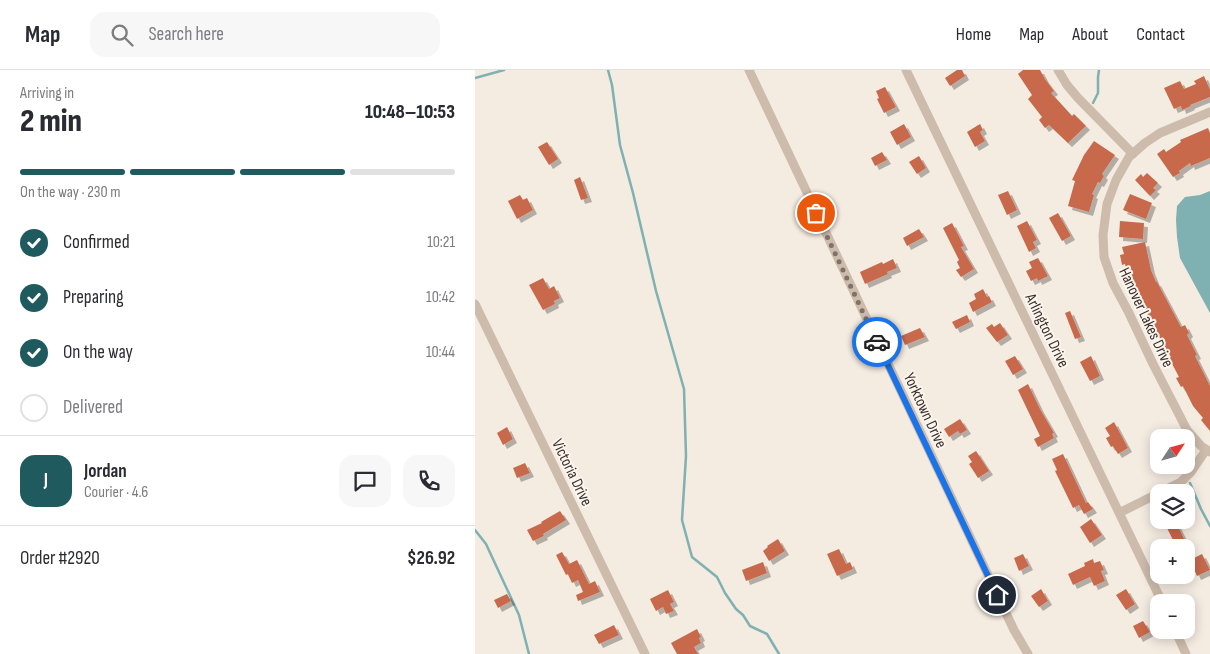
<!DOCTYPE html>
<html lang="en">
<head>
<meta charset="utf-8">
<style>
	:root { --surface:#fff; --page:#f7f7f7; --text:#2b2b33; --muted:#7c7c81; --line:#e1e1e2; --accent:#1f5a5e }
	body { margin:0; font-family:"Sofia Sans Condensed",sans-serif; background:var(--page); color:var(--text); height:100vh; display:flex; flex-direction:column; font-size:19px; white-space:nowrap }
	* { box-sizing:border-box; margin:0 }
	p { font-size:16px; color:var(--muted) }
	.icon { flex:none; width:28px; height:28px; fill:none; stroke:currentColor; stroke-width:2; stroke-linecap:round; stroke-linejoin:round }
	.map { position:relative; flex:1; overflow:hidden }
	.sheet { display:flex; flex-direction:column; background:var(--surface); width:475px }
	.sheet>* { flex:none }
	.needle { width:32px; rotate:54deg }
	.buttons { position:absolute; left:675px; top:359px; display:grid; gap:10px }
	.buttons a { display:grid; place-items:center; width:45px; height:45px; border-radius:10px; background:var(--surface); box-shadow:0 2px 12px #0003; font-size:25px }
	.pin { position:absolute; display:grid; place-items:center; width:42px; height:42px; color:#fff; margin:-21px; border:2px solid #fff; border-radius:50%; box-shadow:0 1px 5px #0007 }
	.courier { position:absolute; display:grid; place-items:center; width:50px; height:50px; margin:-25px; border:4px solid #1a73e8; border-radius:50%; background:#fff; color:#222; box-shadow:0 1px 6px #0007 }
	.headline em { font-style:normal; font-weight:800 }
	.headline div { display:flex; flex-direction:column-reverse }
	.headline { display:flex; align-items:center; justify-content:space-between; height:85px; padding:0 20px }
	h1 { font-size:32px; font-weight:800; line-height:38px }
	.bar { display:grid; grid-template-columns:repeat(4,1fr); gap:8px 5px; align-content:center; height:60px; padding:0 20px }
	.bar i { height:6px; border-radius:4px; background:var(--line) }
	.bar .active { background:var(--accent) }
	.bar p { grid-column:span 4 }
	.line { display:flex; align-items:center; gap:12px; padding:0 20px; border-top:1px solid var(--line) }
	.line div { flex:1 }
	.round { display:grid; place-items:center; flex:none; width:52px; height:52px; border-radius:15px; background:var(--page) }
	ol { padding:0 20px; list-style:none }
	li { display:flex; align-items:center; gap:15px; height:55px }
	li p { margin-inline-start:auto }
	li .icon { padding:5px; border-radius:50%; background:var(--accent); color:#fff; stroke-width:4 }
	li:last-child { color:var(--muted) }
	li i { width:28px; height:28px; border:2px solid var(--line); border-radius:50% }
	header { display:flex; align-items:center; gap:30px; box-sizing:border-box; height:70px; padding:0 25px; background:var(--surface); border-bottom:1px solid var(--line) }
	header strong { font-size:24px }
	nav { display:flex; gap:28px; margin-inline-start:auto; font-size:18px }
	.search { width:350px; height:45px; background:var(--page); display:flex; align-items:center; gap:12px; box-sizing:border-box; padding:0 18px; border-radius:15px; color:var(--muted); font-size:19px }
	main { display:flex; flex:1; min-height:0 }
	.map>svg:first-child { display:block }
	.water { fill:#7fb0b2 }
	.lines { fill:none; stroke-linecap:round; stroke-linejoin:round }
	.stream { stroke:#7fb0b2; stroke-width:2.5 }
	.building { fill:#c8694b; filter:url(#shadow) }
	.minor { stroke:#cdbbac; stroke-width:9 }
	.done { stroke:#7c716b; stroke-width:5; stroke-dasharray:0 9 }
	.route { stroke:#1a73e8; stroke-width:6 }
	.labels { text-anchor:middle; stroke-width:4; stroke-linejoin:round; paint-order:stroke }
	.street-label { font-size:16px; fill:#3b302b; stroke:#fbf5ee }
</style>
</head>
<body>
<header>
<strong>Map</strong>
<div class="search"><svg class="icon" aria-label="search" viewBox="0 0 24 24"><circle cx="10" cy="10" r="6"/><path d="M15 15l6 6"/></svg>Search here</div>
<nav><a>Home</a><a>Map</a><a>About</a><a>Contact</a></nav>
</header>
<main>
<section class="sheet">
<div class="headline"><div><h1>2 min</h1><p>Arriving in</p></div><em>10:48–10:53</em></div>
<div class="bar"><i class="active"></i><i class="active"></i><i class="active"></i><i></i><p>On the way · 230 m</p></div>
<ol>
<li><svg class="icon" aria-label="check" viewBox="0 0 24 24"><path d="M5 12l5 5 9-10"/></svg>Confirmed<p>10:21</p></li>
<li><svg class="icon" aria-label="check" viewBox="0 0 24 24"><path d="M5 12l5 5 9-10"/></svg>Preparing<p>10:42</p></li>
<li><svg class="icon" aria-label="check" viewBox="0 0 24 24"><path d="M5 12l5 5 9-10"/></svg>On the way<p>10:44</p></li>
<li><i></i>Delivered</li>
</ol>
<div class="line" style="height:90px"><b class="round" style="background:var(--accent);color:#fff">J</b><div><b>Jordan</b><p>Courier · 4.6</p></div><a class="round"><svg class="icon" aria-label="chat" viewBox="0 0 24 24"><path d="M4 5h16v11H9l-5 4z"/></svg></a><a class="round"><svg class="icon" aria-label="phone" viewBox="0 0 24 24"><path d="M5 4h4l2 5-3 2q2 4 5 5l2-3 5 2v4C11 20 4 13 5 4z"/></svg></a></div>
<div class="line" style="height:65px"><div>Order #2920</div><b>$26.92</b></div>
</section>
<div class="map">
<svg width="735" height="584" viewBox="0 0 735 584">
	<defs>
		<filter id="shadow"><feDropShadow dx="4" dy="4" stdDeviation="0" flood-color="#0004"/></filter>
	</defs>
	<rect width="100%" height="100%" fill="#f4ebe1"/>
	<path class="water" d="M735,121V243L705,188L702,167L701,150L702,136L710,127L725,125Z"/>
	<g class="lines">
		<path class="stream" d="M133,0L137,15L145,75L158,123L181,221L209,319L211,386L207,450L217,487L242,507L250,523L261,539L268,545L275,556L292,564L304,584
			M0,8L29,0
			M618,33L623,23V7L624,0
			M715,413L726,439L735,456
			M0,460L11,474L44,545L54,584"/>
	</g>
	<path class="building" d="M482,0H487L490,6L475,16L470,8Z
		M548,0H565L570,9L579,21L576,23L597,46L599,44L611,56L593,73L574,55L570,58L564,50L567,47L553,29L557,25L543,4Z
		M729,6L735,20V27L715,35L716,36L707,40L706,36L699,39L689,18L705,11L709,19L721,14L719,11Z
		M410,17L421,37L409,43L402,29L404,28L401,21Z
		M429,54L436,67L422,75L415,62Z
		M505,54L508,60L505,62L510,71L500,77L492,62Z
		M733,58L735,63V88L716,96L715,93L704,101L705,103L698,107L682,84L689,79L691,82L706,72L705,70Z
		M619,71L640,85L627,104L629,106L625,113L623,112L617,124L619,125L614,142L593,136L600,111L597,110L609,85Z
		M72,72L83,89L74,95L63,77Z
		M407,82L412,90L400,96L396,88Z
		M444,86L451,98L442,104L434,92Z
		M672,103L683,113L678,118L681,120L675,126L660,110L666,104L668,107Z
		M105,107L113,128L106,130L99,110Z
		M533,121L542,140L532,145L523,125Z
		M655,124L677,133L671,149L648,140Z
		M45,125L48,130L52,128L58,140L42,149L33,131Z
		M583,143L596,166L587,171L574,148Z
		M552,151L562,170L558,172L561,178L554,182L542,156Z
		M645,151L669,153L668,169L644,167Z
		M477,153L489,176L486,177L499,199L486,207L481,200L485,198L482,192L484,190L468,158Z
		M444,159L449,167L432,176L428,168Z
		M670,172L676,200L681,212H682L706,257L710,255L714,263L712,265L722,285L720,286L735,316V361L726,350L728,348L718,336L708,316L706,317L701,308L704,307L694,288L696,287L679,258L677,259L672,251L675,249L669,238L667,239L663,231L665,229L657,213L650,194L647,195L645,185L649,184L647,177Z
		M563,188L573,206L563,211L562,208L556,211L551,201L557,198L554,192Z
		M418,189L422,198L412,202L413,204L390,214L385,202L407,192L408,194Z
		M68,208L74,219L79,216L85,228L79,231L80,234L68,240L54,215Z
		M508,219L512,227L514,226L517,232L498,242L494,233L501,229L499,224Z
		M595,241L606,267L600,269L590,243Z
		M492,245L495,252L481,259L477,252Z
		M525,253L533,265L522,272L511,258L517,254L519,257Z
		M445,258L450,267L430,275L426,266Z
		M540,286L548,299L538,305L530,291Z
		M616,286L625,306L615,311L605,292Z
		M553,314L565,339L579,363L577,364L579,368L563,377L559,369L565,366L543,320Z
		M485,349L492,360L485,364L483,361L474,367L469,359Z
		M639,352L653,378L643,384L638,376L636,377L631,368L635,366L630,358Z
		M32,357L38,369L28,375L22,363Z
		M501,381L514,401L503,408L494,394L497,392L493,386Z
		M588,384L611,433L613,432L618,439L609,444L604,435L598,438L580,401L582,400L577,389Z
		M50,393L55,403L42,408L38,398Z
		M85,441L91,450L68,464L69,466L58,471L52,460L67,453L66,452Z
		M616,449L627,465L615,473L605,457Z
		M697,450H700L711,473L702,478L690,454Z
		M303,469L310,481L294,491L288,481L293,477L292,476Z
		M364,479L371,494L375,492L378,499L362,506L352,484Z
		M87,482L94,494L102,490L114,514L120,511L125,522L103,531L101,525L108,522L103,510L97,513L93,504L91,505L81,485Z
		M548,484L554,496L544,501L539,488Z
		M727,484L735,500L722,506L715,490Z
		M618,489L619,493L625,491L629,500L626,501L630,511L619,516L615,507L598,515L593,504L610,496L609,493Z
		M288,492L292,503L271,511L267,500Z
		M566,519L573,531L564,537L556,526Z
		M651,519L660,534L651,540L641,525Z
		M193,520L199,532L195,534L199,541L191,544L188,537L181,541L175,529Z
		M32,524L36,531L23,538L19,530Z
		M668,551L675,562L664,568L658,556Z
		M139,555L144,565L124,574L119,565Z
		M222,559L226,567L224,568L226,573L219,577L223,584H202L196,573Z"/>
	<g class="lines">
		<path class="minor" d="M274,0L539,560L553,584
			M431,0L687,532
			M583,0L592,15L603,28L658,84
			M735,42L685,63L670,73L654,87L641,110L632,134L628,165L629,187L638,213L653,241L678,294L712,360L726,376L735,382
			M0,234L170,584
			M685,422L706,412L716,402L731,380
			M644,443L684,423
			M700,560L711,584"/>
	</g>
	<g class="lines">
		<path class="done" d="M341,143L402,272"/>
		<path class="route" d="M402,272L522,525"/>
	</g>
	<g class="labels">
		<g class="street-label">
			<text transform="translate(672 247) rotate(65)" y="6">Hanover Lakes Drive</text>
			<text transform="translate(573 260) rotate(64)" y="6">Arlington Drive</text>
			<text transform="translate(451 340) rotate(65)" y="6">Yorktown Drive</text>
			<text transform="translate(98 402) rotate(64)" y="6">Victoria Drive</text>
		</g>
	</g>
</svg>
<div class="buttons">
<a><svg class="needle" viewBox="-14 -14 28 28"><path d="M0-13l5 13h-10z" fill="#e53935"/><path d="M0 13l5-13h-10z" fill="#7c7c81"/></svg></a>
<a><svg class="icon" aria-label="layers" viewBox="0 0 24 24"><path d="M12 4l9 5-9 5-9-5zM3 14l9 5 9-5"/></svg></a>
<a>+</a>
<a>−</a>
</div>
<div class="pin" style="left:341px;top:143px;background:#ea580c"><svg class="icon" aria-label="bag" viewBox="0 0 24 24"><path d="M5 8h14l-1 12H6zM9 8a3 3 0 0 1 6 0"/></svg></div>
<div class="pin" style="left:522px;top:525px;background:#1f2937"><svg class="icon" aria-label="home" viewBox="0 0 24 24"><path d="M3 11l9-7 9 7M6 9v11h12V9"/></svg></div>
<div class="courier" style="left:402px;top:272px"><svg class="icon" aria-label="car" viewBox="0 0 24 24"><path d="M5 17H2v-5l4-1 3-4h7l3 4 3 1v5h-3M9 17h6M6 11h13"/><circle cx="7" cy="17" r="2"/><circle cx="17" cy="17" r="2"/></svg></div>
</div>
</main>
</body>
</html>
